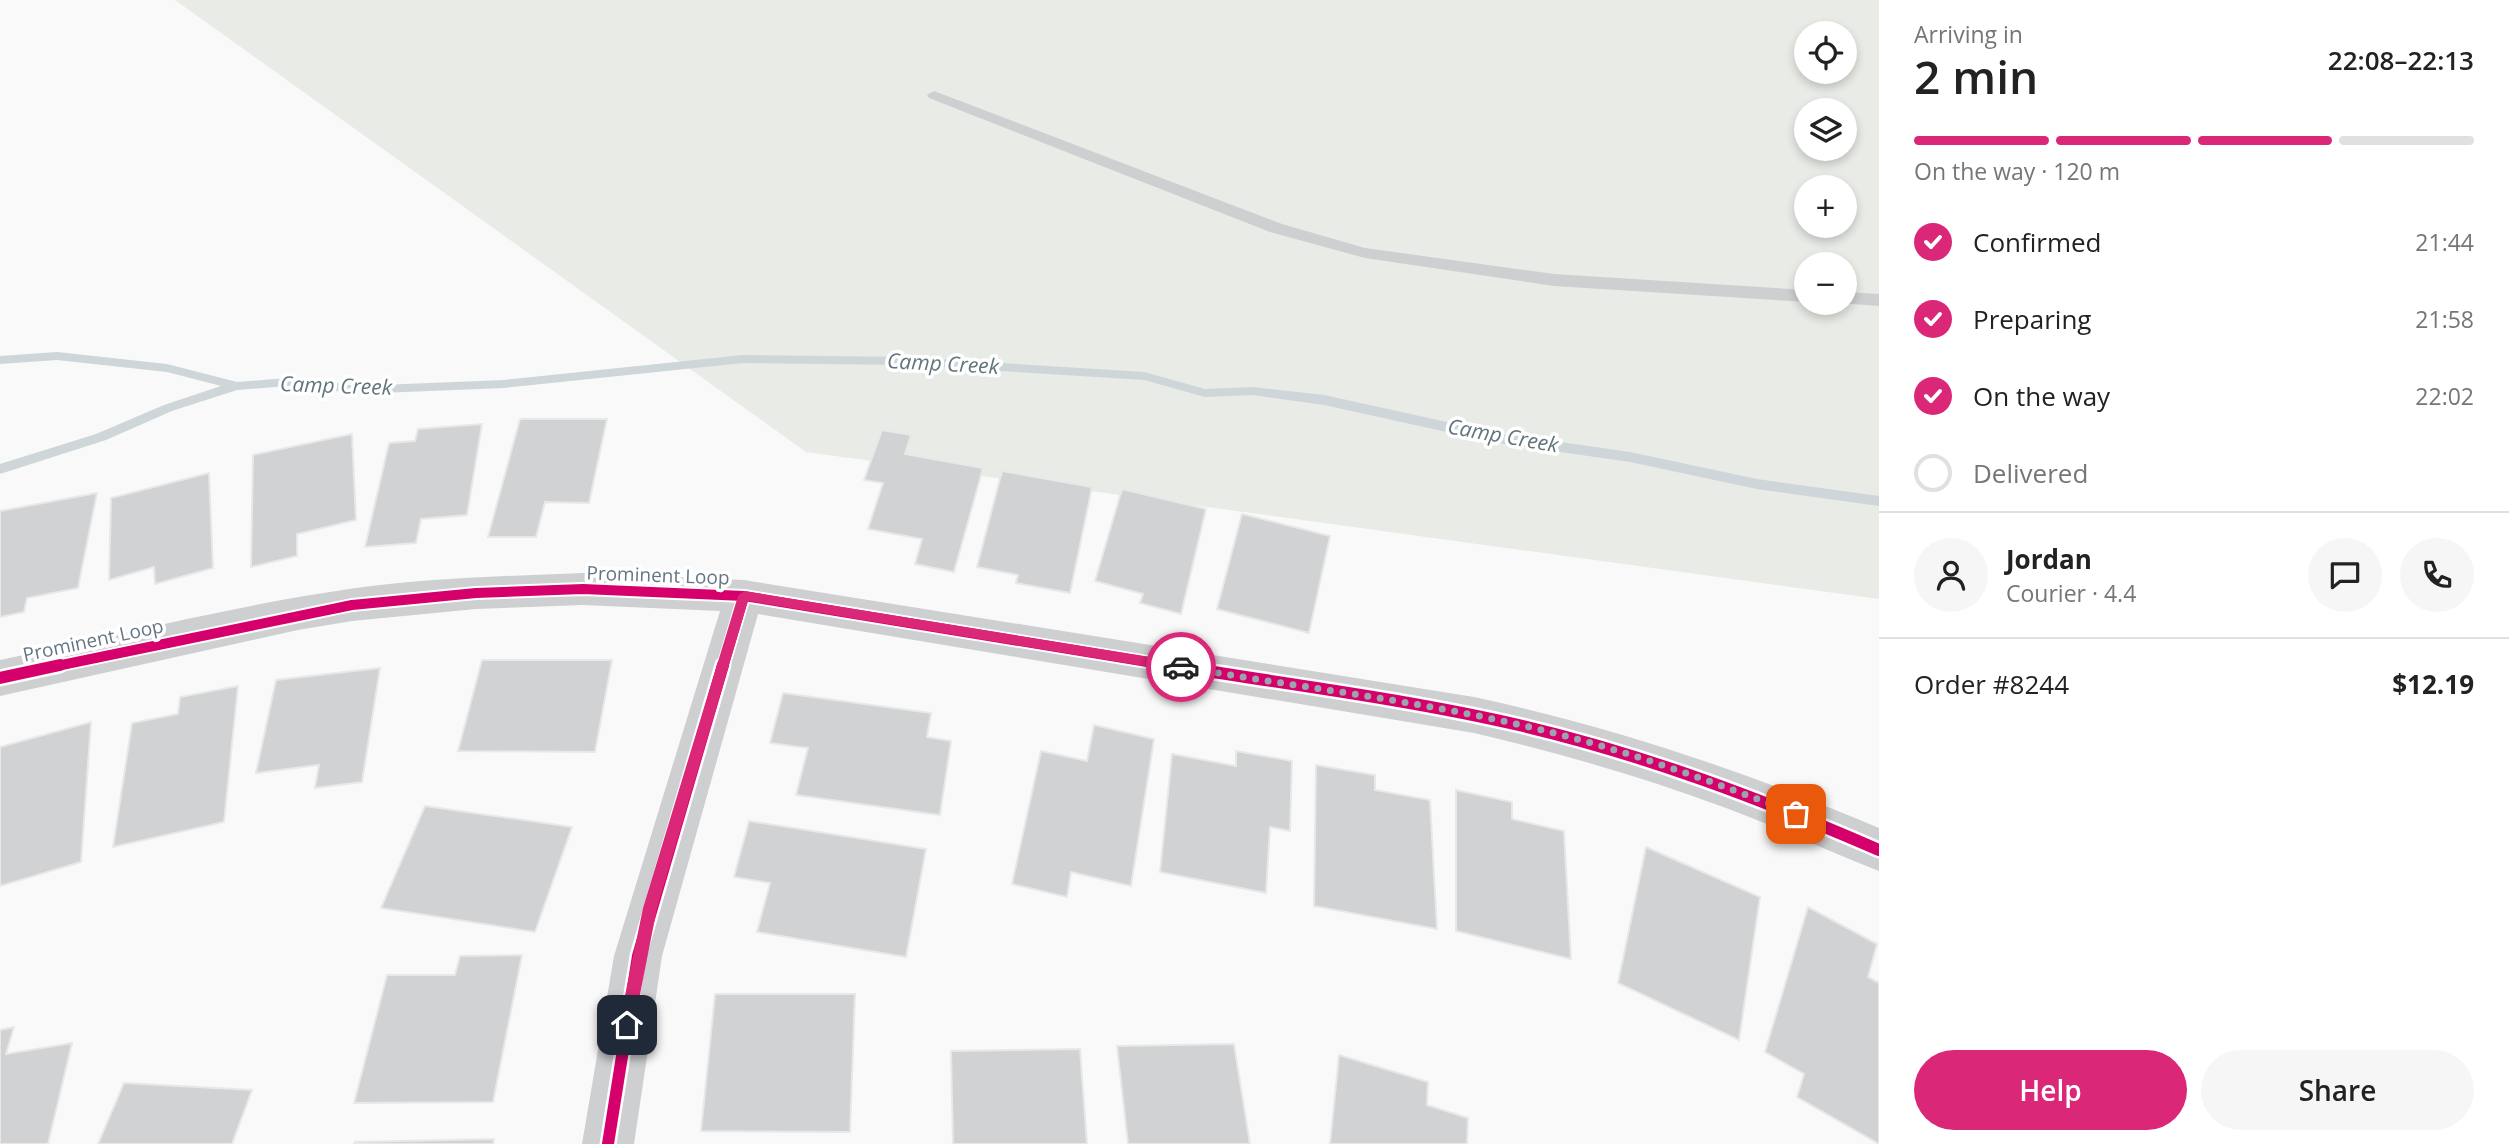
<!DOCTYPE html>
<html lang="en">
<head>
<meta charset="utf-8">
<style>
	:root { --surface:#fff; --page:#f6f6f6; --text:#222; --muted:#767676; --line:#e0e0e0; --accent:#db2777 }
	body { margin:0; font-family:"Open Sans",sans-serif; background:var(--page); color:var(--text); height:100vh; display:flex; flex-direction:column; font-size:26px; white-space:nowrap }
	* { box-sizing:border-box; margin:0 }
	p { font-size:23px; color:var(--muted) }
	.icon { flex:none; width:38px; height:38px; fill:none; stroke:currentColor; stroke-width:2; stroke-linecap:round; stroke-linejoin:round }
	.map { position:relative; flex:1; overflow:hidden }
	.sheet { display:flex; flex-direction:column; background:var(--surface); width:630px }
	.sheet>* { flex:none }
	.controls { position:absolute; left:1794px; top:21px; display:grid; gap:14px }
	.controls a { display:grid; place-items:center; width:63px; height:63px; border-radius:50%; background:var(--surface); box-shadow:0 4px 10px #0003; font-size:35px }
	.pin { position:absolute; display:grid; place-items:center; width:60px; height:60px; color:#fff; margin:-30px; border-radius:14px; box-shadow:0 4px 10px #0006 }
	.courier { position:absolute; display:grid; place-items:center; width:70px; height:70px; margin:-35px; border:5px solid #db2777; border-radius:50%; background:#fff; color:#222; box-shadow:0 2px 9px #0007 }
	.head em { font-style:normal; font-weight:600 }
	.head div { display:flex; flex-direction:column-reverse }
	.head { display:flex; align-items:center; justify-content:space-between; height:119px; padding:0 35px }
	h1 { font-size:46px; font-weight:600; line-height:52px }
	.bar { display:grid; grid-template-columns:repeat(4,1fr); gap:10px 7px; align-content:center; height:84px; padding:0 35px }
	.bar i { height:9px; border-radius:5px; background:var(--line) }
	.bar .on { background:var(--accent) }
	.bar p { grid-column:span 4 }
	.line { display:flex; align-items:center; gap:18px; padding:0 35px; border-top:2px solid var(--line) }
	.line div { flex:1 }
	.round { display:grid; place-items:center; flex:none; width:74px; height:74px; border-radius:37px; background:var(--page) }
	ol { padding:0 35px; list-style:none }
	li { display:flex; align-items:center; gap:21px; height:77px }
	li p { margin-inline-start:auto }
	li .icon { padding:7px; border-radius:50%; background:var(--accent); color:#fff; stroke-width:4 }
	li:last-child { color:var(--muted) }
	li i { width:38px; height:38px; border:4px solid var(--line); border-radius:50% }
	.action { display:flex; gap:14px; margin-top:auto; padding:14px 35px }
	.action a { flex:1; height:80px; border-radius:42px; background:var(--accent); color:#fff; font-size:28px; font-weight:600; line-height:80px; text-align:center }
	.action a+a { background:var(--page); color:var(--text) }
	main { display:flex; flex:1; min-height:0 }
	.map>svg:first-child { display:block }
	.green { fill:#e8ebe6; fill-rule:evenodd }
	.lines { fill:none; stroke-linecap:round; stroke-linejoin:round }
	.stream { fill:#ced6d9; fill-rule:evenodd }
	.building { fill:#d0d2d3; stroke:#e8e8e8; stroke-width:2 }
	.lane { fill:#cecfd0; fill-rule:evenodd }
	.street { fill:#cecfd0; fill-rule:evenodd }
	.cycleway-far1-casing { stroke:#fff; stroke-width:14 }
	.cycleway-casing { stroke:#fff; stroke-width:17 }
	.cycleway-far1 { stroke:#d6006c; stroke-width:10 }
	.cycleway { stroke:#d6006c; stroke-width:12 }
	.route { fill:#db2777 }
	.done { stroke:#99a4ac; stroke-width:7; stroke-dasharray:0 12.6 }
	.labels { text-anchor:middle; stroke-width:7; stroke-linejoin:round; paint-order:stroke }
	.street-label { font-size:19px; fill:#657683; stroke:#fff }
	.water-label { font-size:21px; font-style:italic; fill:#60757c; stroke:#fff }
</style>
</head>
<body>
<main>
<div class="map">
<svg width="1879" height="1144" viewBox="0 0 1879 1144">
	<rect width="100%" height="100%" fill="#f9f9f9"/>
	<path class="green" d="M175,0H1879V599L806,452ZM1806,33H1844V72H1806ZM1806,110H1844V149H1806ZM1806,187H1844V226H1806ZM1806,264H1844V303H1806Z"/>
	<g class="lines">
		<path class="stream" d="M57,352L167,364L237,382L299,377L355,386L504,380L743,355L906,357L1144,372L1205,389L1253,387L1324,395L1497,433L1630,452L1757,479L1879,496V506L1757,489L1630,462L1497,443L1324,405L1253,395L1205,397L1144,380L906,365L743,363L504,388L355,394L299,385L237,390L172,411L106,440L0,474V464L96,434L164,405L221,386L167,372L57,360L0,364V356Z"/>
	</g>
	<path class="building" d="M520,419H607L589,503L545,502L536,537H488Z
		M482,424L467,515L421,519L416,543L365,547L389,443L415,441L418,429Z
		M882,430L911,435L905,454L983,468L954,572L915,564L922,539L868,529L883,483L864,480Z
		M352,434L356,520L297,534V556L251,567L253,455Z
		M1002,471L1092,487L1070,593L1016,583L1018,575L977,567Z
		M209,473L213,568L155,584L154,567L109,580L111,498Z
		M1122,489L1206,509L1181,614L1140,603L1143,594L1095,581Z
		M97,493L78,588L27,598L24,612L0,617V511Z
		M1242,514L1330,536L1309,633L1217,609Z
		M482,660H612L595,752L458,751Z
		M380,668L362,782L315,788L319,765L256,773L276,680Z
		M238,686L224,822L113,847L132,723L178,714L180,697Z
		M783,693L931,713L927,737L951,741L940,815L796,795L808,748L770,743Z
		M91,722L81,862L0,886V747Z
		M1094,725L1154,739L1131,886L1071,872L1067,897L1012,884L1041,751L1087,761Z
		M1236,751L1292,761L1290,831L1270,827L1266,893L1160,872L1172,754L1236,766Z
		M1316,765L1375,775V790L1430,800L1437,929L1314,906Z
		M1456,790L1512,802V819L1564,831L1571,959L1456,931Z
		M425,806L572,827L535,932L381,908Z
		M749,821L926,849L906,957L757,932L770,883L734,877Z
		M1646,847L1760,897L1739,1040L1618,983Z
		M1808,907L1877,944L1868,977L1879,983V1144L1797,1097L1804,1074L1765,1052Z
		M522,955L493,1102L354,1103L387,975H455L460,956Z
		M715,994H855L850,1132L701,1131Z
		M14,1027L6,1054L72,1043L48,1144H0V1030Z
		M1234,1044L1250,1144H1128L1117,1046Z
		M1080,1049L1087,1144H953L951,1051Z
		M1339,1055L1428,1082L1427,1105L1468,1118L1467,1144H1330Z
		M124,1083L252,1090L232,1144H98Z
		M494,1139L493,1144H354L355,1142Z"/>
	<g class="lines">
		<path class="lane" d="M934,91L1282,224L1365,248L1554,274L1806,290V302L1554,286L1365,258L1270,232L929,98L927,95Z
			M1844,292L1879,294V306L1840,303H1844Z"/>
		<path class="street" d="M583,573L744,580L1474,697C1614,727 1747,772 1879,828V871C1827,851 1777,827 1726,808C1643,777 1559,753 1474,733L758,614L662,956L634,1144H582L614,956L720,611L583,605L476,609L352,621L298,630L0,696V660C116,636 232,606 349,589C427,578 505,576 583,573Z"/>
		<defs>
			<path id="cycleway-far1" d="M52,667L352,605L476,593L583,589L744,596L1178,667
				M723,667L744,596"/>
			<path id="cycleway" d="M1168,665C1286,684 1407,699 1523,726C1646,755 1764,800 1879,850
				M0,678L60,665
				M608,1144L638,956L723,665"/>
		</defs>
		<use href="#cycleway-far1" class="cycleway-far1-casing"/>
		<use href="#cycleway" class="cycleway-casing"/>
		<use href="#cycleway-far1" class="cycleway-far1"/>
		<use href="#cycleway" class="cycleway"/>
	</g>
	<path class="route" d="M744,591L1181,662L1187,667L1181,672L748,601L657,908L634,1025L632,1030L627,1032L622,1030L619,1025L643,908L738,596Z"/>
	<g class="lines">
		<path class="done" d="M1181,667C1299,687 1421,701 1538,729C1625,750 1712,781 1796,814"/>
	</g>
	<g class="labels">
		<g class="street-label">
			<text transform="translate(658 575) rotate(2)" y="7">Prominent Loop</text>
			<text transform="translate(93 640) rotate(-12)" y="7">Prominent Loop</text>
		</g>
		<g class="water-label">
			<text transform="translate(943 364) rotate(3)" y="7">Camp Creek</text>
			<text transform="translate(336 386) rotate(2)" y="7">Camp Creek</text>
			<text transform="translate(1503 436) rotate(10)" y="7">Camp Creek</text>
		</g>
	</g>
</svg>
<div class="controls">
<a><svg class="icon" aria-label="locate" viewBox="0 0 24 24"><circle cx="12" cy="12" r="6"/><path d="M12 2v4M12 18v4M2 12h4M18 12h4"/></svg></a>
<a><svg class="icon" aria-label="layers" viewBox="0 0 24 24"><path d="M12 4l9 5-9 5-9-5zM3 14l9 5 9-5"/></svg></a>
<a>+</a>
<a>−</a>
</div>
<div class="pin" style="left:1796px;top:814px;background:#ea580c"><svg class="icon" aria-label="bag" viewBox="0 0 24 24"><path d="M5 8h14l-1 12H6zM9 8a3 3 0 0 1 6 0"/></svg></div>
<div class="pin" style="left:627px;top:1025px;background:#1f2937"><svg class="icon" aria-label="home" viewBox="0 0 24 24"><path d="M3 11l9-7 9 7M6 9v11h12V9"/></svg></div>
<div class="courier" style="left:1181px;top:667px"><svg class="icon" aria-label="car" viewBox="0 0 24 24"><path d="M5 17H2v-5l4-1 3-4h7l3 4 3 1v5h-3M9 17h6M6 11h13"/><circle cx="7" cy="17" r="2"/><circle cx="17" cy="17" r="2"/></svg></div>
</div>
<section class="sheet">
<div class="head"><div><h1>2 min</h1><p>Arriving in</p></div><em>22:08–22:13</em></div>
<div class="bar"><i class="on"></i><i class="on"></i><i class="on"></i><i></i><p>On the way · 120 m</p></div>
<ol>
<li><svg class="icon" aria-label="check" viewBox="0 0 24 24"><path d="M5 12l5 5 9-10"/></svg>Confirmed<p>21:44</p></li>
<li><svg class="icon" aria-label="check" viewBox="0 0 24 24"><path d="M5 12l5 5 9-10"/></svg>Preparing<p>21:58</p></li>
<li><svg class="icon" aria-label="check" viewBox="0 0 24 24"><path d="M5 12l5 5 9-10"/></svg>On the way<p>22:02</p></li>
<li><i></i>Delivered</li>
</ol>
<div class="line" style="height:126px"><a class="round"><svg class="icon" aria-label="person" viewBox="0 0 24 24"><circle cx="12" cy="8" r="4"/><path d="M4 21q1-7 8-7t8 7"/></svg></a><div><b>Jordan</b><p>Courier · 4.4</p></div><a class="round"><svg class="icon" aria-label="chat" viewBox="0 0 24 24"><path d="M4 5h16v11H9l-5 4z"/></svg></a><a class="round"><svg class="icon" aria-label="phone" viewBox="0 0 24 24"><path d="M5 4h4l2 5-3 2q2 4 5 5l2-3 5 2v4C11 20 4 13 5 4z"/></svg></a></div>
<div class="line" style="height:91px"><div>Order #8244</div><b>$12.19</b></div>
<div class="action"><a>Help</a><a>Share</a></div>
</section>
</main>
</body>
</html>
